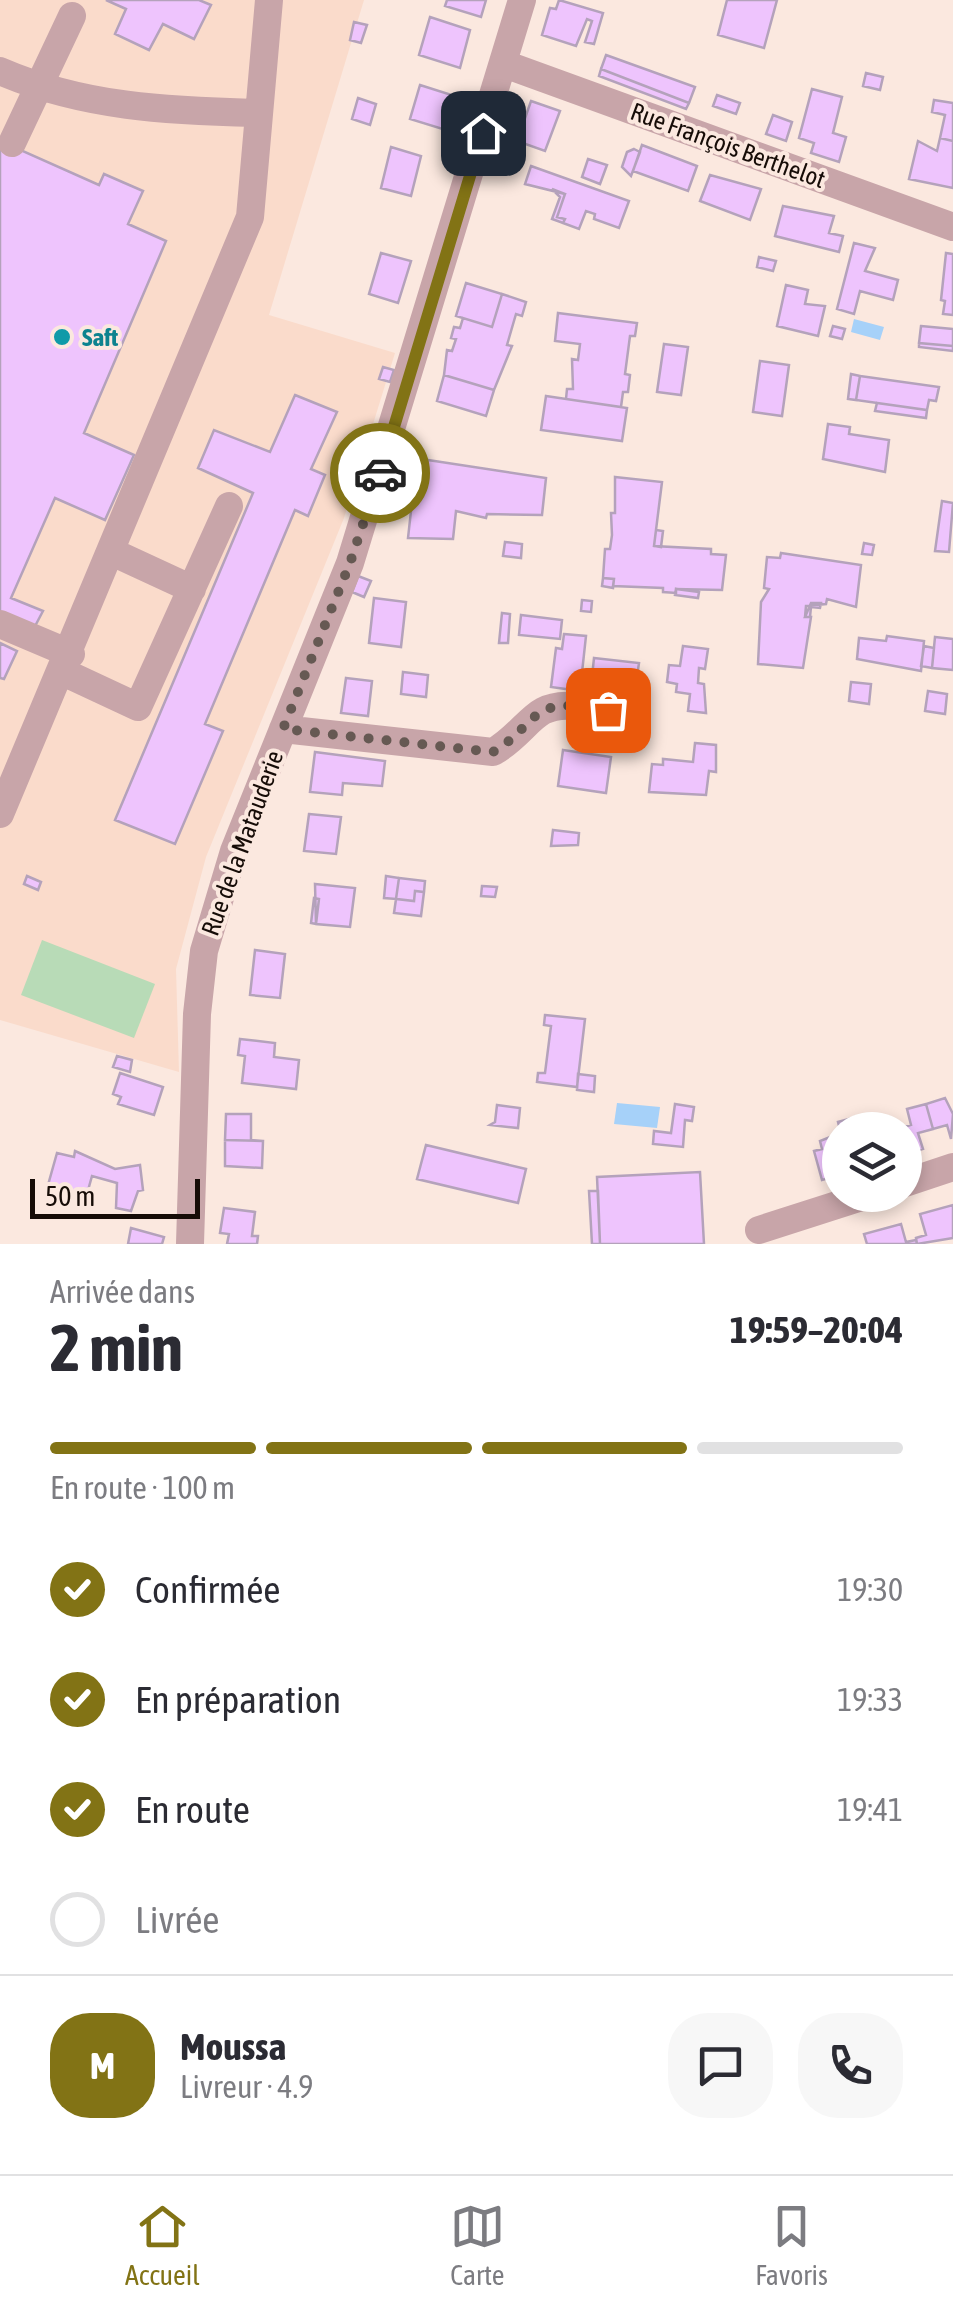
<!DOCTYPE html>
<html lang="fr">
<head>
<meta charset="utf-8">
<style>
	:root { --surface:#fff; --page:#f7f7f7; --text:#2b2b33; --muted:#7c7c81; --line:#e1e1e2; --accent:#827315 }
	body { margin:0; font-family:"Asap Condensed",sans-serif; background:var(--page); color:var(--text); height:100vh; display:flex; flex-direction:column; font-size:38px; white-space:nowrap }
	* { box-sizing:border-box; margin:0 }
	p { font-size:32px; color:var(--muted) }
	.icon { flex:none; width:55px; height:55px; fill:none; stroke:currentColor; stroke-width:2; stroke-linecap:round; stroke-linejoin:round }
	.map { position:relative; height:1244px; overflow:hidden }
	.sheet { display:flex; flex-direction:column; background:var(--surface); flex:1 }
	.sheet>* { flex:none }
	.fabs { position:absolute; left:822px; top:1112px; display:grid; gap:20px }
	.fabs a { display:grid; place-items:center; width:100px; height:100px; border-radius:50%; background:var(--surface); box-shadow:0 5px 15px #0003; font-size:50px }
	.scale { position:absolute; left:30px; bottom:25px; width:170px; box-sizing:border-box; padding-left:10px; border:5px solid #160c07; border-top:0; font-size:28px; line-height:35px; white-space:nowrap; color:#160c07; -webkit-text-stroke:8px #fbe8df; paint-order:stroke }
	.pin { position:absolute; display:grid; place-items:center; width:85px; height:85px; color:#fff; margin:-42px; border-radius:20px; box-shadow:0 5px 15px #0006 }
	.courier { position:absolute; display:grid; place-items:center; width:100px; height:100px; margin:-50px; border:8px solid #827315; border-radius:50%; background:#fff; color:#222; box-shadow:0 2px 12px #0007 }
	.summary em { font-style:normal; font-weight:700 }
	.summary div { display:flex; flex-direction:column-reverse }
	.summary { display:flex; align-items:center; justify-content:space-between; height:170px; padding:0 50px }
	h1 { font-size:65px; font-weight:700; line-height:75px }
	.bar { display:grid; grid-template-columns:repeat(4,1fr); gap:15px 10px; align-content:center; height:120px; padding:0 50px }
	.bar i { height:12px; border-radius:8px; background:var(--line) }
	.bar .current { background:var(--accent) }
	.bar p { grid-column:span 4 }
	.line { display:flex; align-items:center; gap:25px; padding:0 50px; border-top:2px solid var(--line) }
	.line div { flex:1 }
	.round { display:grid; place-items:center; flex:none; width:105px; height:105px; border-radius:40px; background:var(--page) }
	ol { padding:0 50px; list-style:none }
	li { display:flex; align-items:center; gap:30px; height:110px }
	li p { margin-inline-start:auto }
	li .icon { padding:10px; border-radius:50%; background:var(--accent); color:#fff; stroke-width:4 }
	li:last-child { color:var(--muted) }
	li i { width:55px; height:55px; border:5px solid var(--line); border-radius:50% }
	.tabs { display:flex; justify-content:space-around; align-items:center; height:140px; border-top:2px solid var(--line); background:var(--surface); font-size:28px; color:var(--muted) }
	.tabs a { display:grid; justify-items:center; gap:5px }
	.tabs .current { color:var(--accent) }
	.map>svg:first-child { display:block }
	.built { fill:#fadbcb }
	.green { fill:#b8dbb7 }
	.water { fill:#a6d1f9 }
	.building { fill:#eec4fd; stroke:#b4a2bb; stroke-width:2.5 }
	.lines { fill:none; stroke-linecap:round; stroke-linejoin:round }
	.minor { stroke:#c8a5a9; stroke-width:28 }
	.done { stroke:#665953; stroke-width:10; stroke-dasharray:0 18 }
	.route { stroke:#827315; stroke-width:12 }
	.culture-dot { fill:#0f9aa8; stroke:#fbe8df; stroke-width:4 }
	.labels { text-anchor:middle; stroke-width:8; stroke-linejoin:round; paint-order:stroke }
	.street-label { font-size:25px; fill:#160c07; stroke:#fbe8df }
	.culture-label { font-size:25px; font-weight:bold; fill:#0d838f; stroke:#fbe8df; text-anchor:start }
</style>
</head>
<body>
<div class="map">
<svg width="953" height="1244" viewBox="0 0 953 1244">
	<rect width="100%" height="100%" fill="#fbe8df"/>
	<path class="built" d="M0,0H364L269,315L395,353L344,518L206,857L176,969L179,1072L0,1020Z"/>
	<path class="green" d="M42,940L155,984L134,1038L21,995Z"/>
	<path class="water" d="M854,319L884,327L880,340L851,332Z
		M617,1103L660,1107L657,1128L614,1124Z"/>
	<path class="building" d="M106,0H199L211,5L194,39L163,24L149,50L115,34L126,9Z
		M447,0H486L481,17L445,6Z
		M559,0L603,13L594,44L585,42L592,21L587,19L576,46L542,35L550,8L556,9Z
		M727,0H777L764,48L718,35Z
		M430,17L470,30L460,68L419,55Z
		M354,22L367,25L361,43L350,40Z
		M606,55L695,87L689,103L601,69Z
		M601,69L689,103L686,109L599,76Z
		M866,73L883,77L880,90L863,86Z
		M420,85L458,97L449,131L410,119Z
		M812,89L842,97L833,133L846,137L839,162L811,153L814,143L799,138Z
		M717,95L740,103L736,114L713,106Z
		M358,98L376,104L370,125L352,119Z
		M934,100L953,103V141L940,138L945,115L932,112Z
		M531,101L560,111L545,151L517,141Z
		M773,115L792,122L786,141L766,134Z
		M940,138L953,141V188L909,179L918,141L937,151Z
		M0,141L99,185L104,174L143,191L128,224L166,241L84,433L134,455L105,520L55,498L11,598L43,611L33,630L0,618Z
		M642,145L697,166L688,191L633,171Z
		M391,147L421,156L411,196L381,188Z
		M634,149L640,152L631,176L622,167L627,152Z
		M588,159L607,165L600,184L582,177Z
		M531,166L629,201L619,228L594,219L595,214L586,211L579,229L563,223L565,219L557,217L565,194L525,184Z
		M710,175L761,189L750,220L700,201Z
		M552,189L565,194L557,217L565,219L563,223L552,219L560,197Z
		M783,206L834,216L829,233L843,236L839,252L775,236Z
		M854,243L875,248L865,271L898,280L893,300L860,291L854,314L837,309Z
		M381,253L411,261L398,303L369,294Z
		M946,253L953,254V315L943,314L945,301L941,300Z
		M759,257L776,261L773,271L757,267Z
		M466,283L502,294L492,327L456,316Z
		M786,285L808,290L805,304L825,306L818,336L777,326Z
		M502,294L526,302L522,316L516,314L507,345L512,346L494,390L444,375L447,350L452,351L456,339L451,338L454,327L460,328L463,318L492,327Z
		M558,313L637,323L635,336H630L625,374L630,375L628,392H623L621,407L566,399L567,389H573L572,359L578,360L580,344L555,341Z
		M833,326L845,329L842,339L830,336Z
		M921,326L953,329V346L919,343Z
		M919,343L953,346V351L919,347Z
		M664,344L688,347L681,395L657,392Z
		M760,361L789,365L782,416L753,412Z
		M383,367L394,370L390,382L379,379Z
		M851,374L860,376L856,400L848,399Z
		M444,375L494,390L486,416L437,401Z
		M860,376L939,387L936,401L929,400L927,410L856,400Z
		M295,395L337,412L311,469L325,475L308,516L295,510L205,724L223,731L175,844L115,820L253,493L198,468L214,430L270,452Z
		M546,396L627,408L622,441L541,430Z
		M877,403L927,410L926,418L875,411Z
		M828,424L850,427L849,434L889,440L885,472L823,459Z
		M428,460L546,478L542,515L487,514L486,518L456,511L453,539L408,538L416,466L427,467Z
		M615,477L662,482L654,546L711,549V554L726,555L722,590L676,589V593L663,592V588L613,586L614,579L603,578L605,549H610L612,535L611,513H615Z
		M942,501L953,503L949,552L935,551Z
		M656,530L663,531L661,547L654,546Z
		M505,542L522,544L521,558L503,556Z
		M864,543L874,545L872,555L862,554Z
		M781,553L861,565L856,607L827,599L826,604L806,606L805,617H811L803,668L758,664L761,602L769,589L764,588L767,557L780,558Z
		M358,576L371,581L364,597L352,592Z
		M603,578L614,579L613,588L602,586Z
		M676,589L699,592L698,598L675,595Z
		M374,598L406,602L401,647L369,643Z
		M582,600L592,601L591,612L581,611Z
		M811,603H821L820,608L811,607L810,617H805Z
		M502,613L510,614L508,643H499Z
		M521,615L562,620L560,639L519,635Z
		M564,634L586,636L580,691L551,687L556,648L562,649Z
		M887,636L924,641L921,671L857,659L859,638L886,641Z
		M935,637L953,639V670L932,668Z
		M0,643L17,651L4,679L0,678Z
		M683,646L708,649L705,669L699,668L698,683L704,684L706,713L688,711L690,694L676,692L677,684L667,682L669,665L680,666Z
		M924,646L934,648L932,668L921,666Z
		M594,658L639,663L635,690L591,686Z
		M403,672L428,675L426,697L401,694Z
		M346,678L372,681L368,716L341,713Z
		M851,682L871,684L869,704L849,701Z
		M928,691L947,694L945,714L925,711Z
		M695,743L716,745V772L709,771L706,795L649,792L652,764L663,765V759L693,762Z
		M563,750L611,757L606,793L558,786Z
		M315,752L385,761L382,786L343,783L342,795L310,792Z
		M309,814L341,817L336,854L304,851Z
		M553,830L579,833L578,845L551,846Z
		M27,876L41,882L38,890L24,884Z
		M386,876L399,878L396,899L384,898Z
		M399,878L425,881L424,892L415,891L414,901L396,899Z
		M315,884L355,888L350,927L316,924Z
		M482,886L497,887L495,897L481,896Z
		M415,891L424,892L421,916L394,913L396,899L414,901Z
		M314,898L319,899L316,924L311,923Z
		M255,950L285,954L280,998L250,995Z
		M545,1015L585,1019L577,1087L537,1082L538,1073H545L551,1026L544,1025Z
		M240,1039L275,1043L274,1057L299,1060L296,1089L242,1083L245,1056L238,1055Z
		M117,1056L132,1060L130,1072L113,1067Z
		M120,1073L163,1087L154,1115L118,1104L121,1097L113,1094Z
		M578,1074L595,1076L594,1092L577,1090Z
		M945,1098L953,1114L951,1139L947,1125L933,1129L926,1104Z
		M675,1104L694,1107L692,1121L685,1120L683,1147L653,1144L654,1131L671,1133Z
		M926,1104L933,1129L918,1133L923,1149L905,1154V1130H894L911,1125L907,1109Z
		M497,1105L520,1108L518,1128L490,1125L495,1122Z
		M226,1114H251V1140L263,1141L225,1140Z
		M860,1116L864,1130H840L838,1122Z
		M840,1133V1175L822,1180L814,1151L822,1149L820,1141Z
		M225,1140L263,1141L262,1168L225,1166Z
		M426,1145L526,1169L518,1203L417,1179Z
		M75,1151L115,1169L140,1165L143,1190L138,1191L131,1211L116,1208L117,1183L92,1176L85,1201L48,1185L57,1153L74,1157Z
		M700,1172L704,1244H600L597,1177Z
		M589,1191H598L600,1244H592Z
		M953,1205V1238L917,1244L916,1238L926,1235L920,1214Z
		M224,1208L255,1212L252,1236H258L257,1244H227L229,1234L220,1233Z
		M901,1224L906,1242L916,1240L917,1244H867L864,1234Z
		M131,1228L164,1237L162,1244H128Z"/>
	<g class="lines">
		<path class="minor" d="M504,64L953,227
			M0,71C83,107 169,111 259,113
			M12,143L72,16
			M112,552L192,589
			M0,624L71,654
			M63,672L138,707L229,506
			M283,729L493,752C515,740 528,719 543,711C562,701 588,708 608,709
			M0,814L250,217L269,0
			M905,1183L953,1167
			M759,1230L868,1195
			M190,1244L197,1014L204,951L234,851L350,563L522,0"/>
	</g>
	<g class="lines">
		<path class="done" d="M380,473L350,563L283,729L493,752C515,740 529,718 543,711C562,701 588,708 608,710"/>
		<path class="route" d="M380,473L483,133"/>
	</g>
	<circle class="culture-dot" cx="62" cy="337" r="10"/>
	<g class="labels">
		<g class="street-label">
			<text transform="translate(728 145) rotate(20)" y="9">Rue François Berthelot</text>
			<text transform="translate(242 843) rotate(-70)" y="9">Rue de la Matauderie</text>
		</g>
		<g class="culture-label">
			<text x="82" y="346">Saft</text>
		</g>
	</g>
</svg>
<div class="fabs">
<a><svg class="icon" aria-label="layers" viewBox="0 0 24 24"><path d="M12 4l9 5-9 5-9-5zM3 14l9 5 9-5"/></svg></a>
</div>
<div class="scale">50 m</div>
<div class="pin" style="left:608px;top:710px;background:#ea580c"><svg class="icon" aria-label="bag" viewBox="0 0 24 24"><path d="M5 8h14l-1 12H6zM9 8a3 3 0 0 1 6 0"/></svg></div>
<div class="pin" style="left:483px;top:133px;background:#1f2937"><svg class="icon" aria-label="home" viewBox="0 0 24 24"><path d="M3 11l9-7 9 7M6 9v11h12V9"/></svg></div>
<div class="courier" style="left:380px;top:473px"><svg class="icon" aria-label="car" viewBox="0 0 24 24"><path d="M5 17H2v-5l4-1 3-4h7l3 4 3 1v5h-3M9 17h6M6 11h13"/><circle cx="7" cy="17" r="2"/><circle cx="17" cy="17" r="2"/></svg></div>
</div>
<section class="sheet">
<div class="summary"><div><h1>2 min</h1><p>Arrivée dans</p></div><em>19:59–20:04</em></div>
<div class="bar"><i class="current"></i><i class="current"></i><i class="current"></i><i></i><p>En route · 100 m</p></div>
<ol>
<li><svg class="icon" aria-label="check" viewBox="0 0 24 24"><path d="M5 12l5 5 9-10"/></svg>Confirmée<p>19:30</p></li>
<li><svg class="icon" aria-label="check" viewBox="0 0 24 24"><path d="M5 12l5 5 9-10"/></svg>En préparation<p>19:33</p></li>
<li><svg class="icon" aria-label="check" viewBox="0 0 24 24"><path d="M5 12l5 5 9-10"/></svg>En route<p>19:41</p></li>
<li><i></i>Livrée</li>
</ol>
<div class="line" style="height:180px"><b class="round" style="background:var(--accent);color:#fff">M</b><div><b>Moussa</b><p>Livreur · 4.9</p></div><a class="round"><svg class="icon" aria-label="chat" viewBox="0 0 24 24"><path d="M4 5h16v11H9l-5 4z"/></svg></a><a class="round"><svg class="icon" aria-label="phone" viewBox="0 0 24 24"><path d="M5 4h4l2 5-3 2q2 4 5 5l2-3 5 2v4C11 20 4 13 5 4z"/></svg></a></div>
</section>
<nav class="tabs">
<a class="current"><svg class="icon" aria-label="home" viewBox="0 0 24 24"><path d="M3 11l9-7 9 7M6 9v11h12V9"/></svg>Accueil</a>
<a><svg class="icon" aria-label="map" viewBox="0 0 24 24"><path d="M3 6l6-2 6 2 6-2v14l-6 2-6-2-6 2zM9 4v14M15 6v14"/></svg>Carte</a>
<a><svg class="icon" aria-label="saved" viewBox="0 0 24 24"><path d="M7 4h10v16l-5-4-5 4z"/></svg>Favoris</a>
</nav>
</body>
</html>
